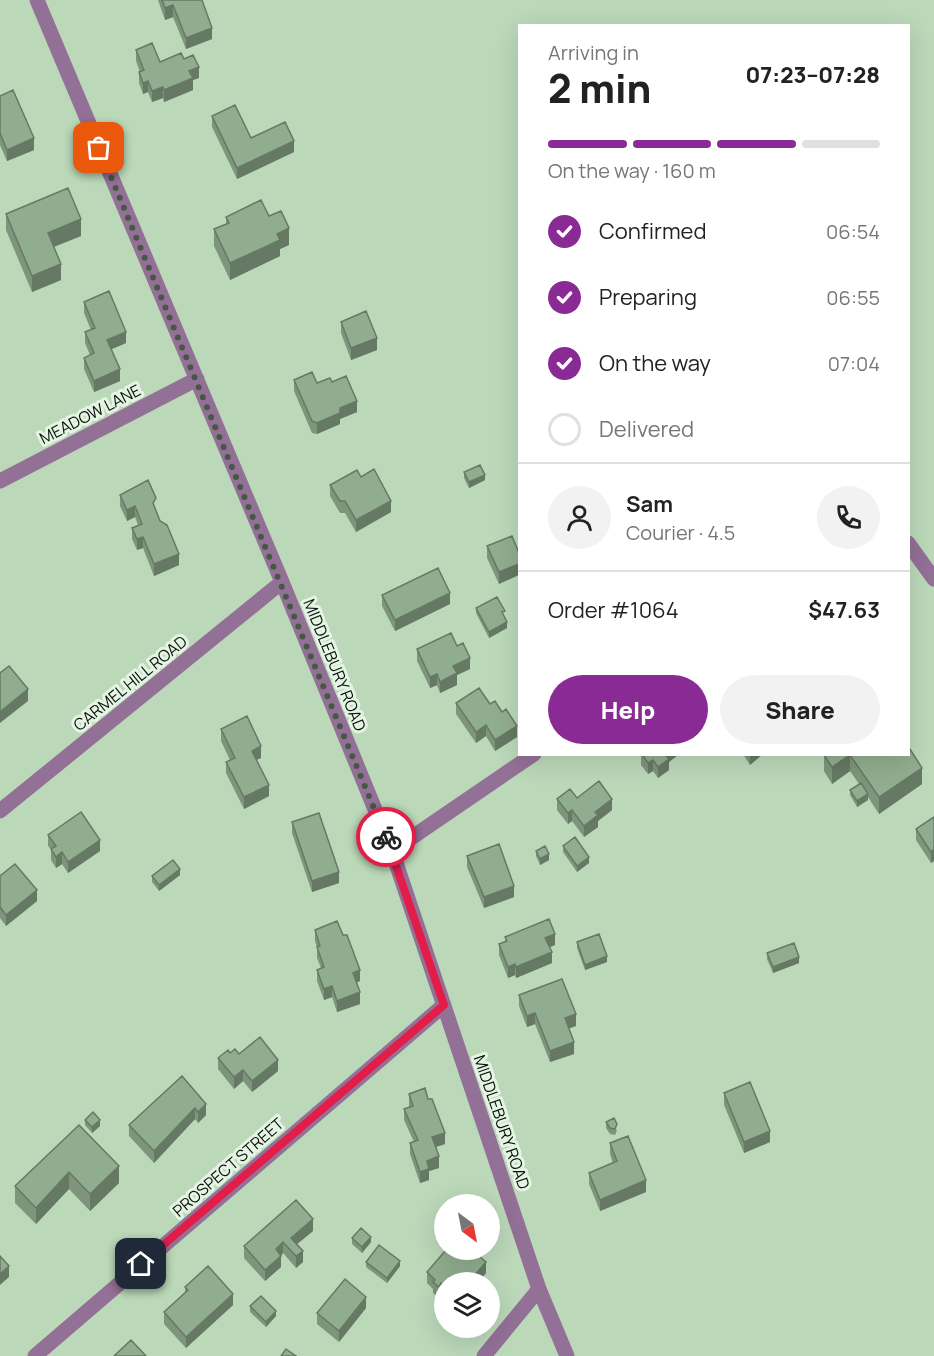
<!DOCTYPE html>
<html lang="en">
<head>
<meta charset="utf-8">
<style>
	:root { --surface:#fff; --page:#f2f2f2; --text:#222; --muted:#767676; --line:#e0e0e0; --accent:#8a2b95 }
	body { margin:0; font-family:Manrope,sans-serif; background:var(--page); color:var(--text); height:100vh; display:flex; flex-direction:column; font-size:22px; white-space:nowrap }
	* { box-sizing:border-box; margin:0 }
	p { font-size:20px; color:var(--muted) }
	.icon { flex:none; width:33px; height:33px; fill:none; stroke:currentColor; stroke-width:2; stroke-linecap:round; stroke-linejoin:round }
	.map { position:relative; flex:1; overflow:hidden }
	.drawer { position:absolute; left:518px; top:24px; width:392px; height:732px; display:flex; flex-direction:column; background:var(--surface); border-radius:0px; box-shadow:0 6px 24px #0002 }
	.drawer>* { flex:none }
	.needle { width:39px; rotate:148deg }
	.controls { position:absolute; left:434px; top:1194px; display:grid; gap:12px }
	.controls a { display:grid; place-items:center; width:66px; height:66px; border-radius:50%; background:var(--surface); box-shadow:0 6px 24px #0002; font-size:30px }
	.pin { position:absolute; display:grid; place-items:center; width:51px; height:51px; color:#fff; margin:-26px; border-radius:12px; box-shadow:0 3px 9px #0006 }
	.courier { position:absolute; display:grid; place-items:center; width:60px; height:60px; margin:-30px; border:4px solid #e11d48; border-radius:50%; background:#fff; color:#222; box-shadow:0 2px 8px #0007 }
	.overview em { font-style:normal; font-weight:800 }
	.overview div { display:flex; flex-direction:column-reverse }
	.overview { display:flex; align-items:center; justify-content:space-between; height:102px; padding:0 30px }
	h1 { font-size:39px; font-weight:800; line-height:45px }
	.bar { display:grid; grid-template-columns:repeat(4,1fr); gap:9px 6px; align-content:center; height:72px; padding:0 30px }
	.bar i { height:8px; border-radius:4px; background:var(--line) }
	.bar .current { background:var(--accent) }
	.bar p { grid-column:span 4 }
	.line { display:flex; align-items:center; gap:15px; padding:0 30px; border-top:2px solid var(--line) }
	.line div { flex:1 }
	.round { display:grid; place-items:center; flex:none; width:63px; height:63px; border-radius:32px; background:var(--page) }
	ol { padding:0 30px; list-style:none }
	li { display:flex; align-items:center; gap:18px; height:66px }
	li p { margin-inline-start:auto }
	li .icon { padding:6px; border-radius:50%; background:var(--accent); color:#fff; stroke-width:4 }
	li:last-child { color:var(--muted) }
	li i { width:33px; height:33px; border:3px solid var(--line); border-radius:50% }
	.action { display:flex; gap:12px; margin-top:auto; padding:12px 30px }
	.action a { flex:1; height:69px; border-radius:36px; background:var(--accent); color:#fff; font-size:24px; font-weight:800; line-height:69px; text-align:center }
	.action a+a { background:var(--page); color:var(--text) }
	.map>svg:first-child { display:block }
	.lines { fill:none; stroke-linecap:round; stroke-linejoin:round }
	.minor { stroke:#937096; stroke-width:15 }
	.wall { fill:#7d957b }
	.shaded-wall { fill:#667964 }
	.building { fill:#91ad8f; stroke:#667964; stroke-width:1.5 }
	.done { stroke:#475746; stroke-width:6; stroke-dasharray:0 10.8 }
	.route { stroke:#e11d48; stroke-width:8 }
	.labels { text-anchor:middle; stroke-width:6; stroke-linejoin:round; paint-order:stroke }
	.street-label { font-size:16px; fill:#081208; stroke:#e5f4e4 }
</style>
</head>
<body>
<div class="map">
<svg width="934" height="1356" viewBox="0 0 934 1356">
	<rect width="100%" height="100%" fill="#bbd8b9"/>
	<g class="lines">
		<path class="minor" d="M37,0L282,582L392,851L539,1289L567,1356
			M0,481L197,379
			M908,543L934,579
			M0,811L282,582
			M392,851L534,754
			M35,1356L444,1005
			M484,1356L539,1289"/>
	</g>
	<path class="wall" d="M158,0H202L212,39L186,49L173,17L165,20Z
		M136,50L160,62L184,59L199,78L193,80V90L164,102L163,98L152,102L148,92L143,94L139,83V72H140L136,61Z
		M0,96L34,150L7,161L0,145Z
		M212,116L251,138L294,152L237,179L212,127Z
		M6,214L81,236L54,247L61,280L32,292L6,230Z
		M269,216L289,245L280,249V256L230,280L214,246V229L226,224V217Z
		M84,302L126,343L112,349L120,381L94,392L84,369V358L90,355L85,343V332L91,330L84,313Z
		M341,322L377,350L351,360L341,333Z
		M294,380L317,383L332,382L357,412L340,419V424L317,434L312,433L294,391Z
		M464,472L485,480L469,488L464,478Z
		M361,477L391,512L356,532L345,513H340L330,496V485Z
		M120,495L156,510L179,565L154,576L143,548L137,550L132,539V528L138,525L135,517L127,521L120,506Z
		M512,536L499,584L487,558V546Z
		M382,595L450,604L395,631L382,606Z
		M476,608L507,628L489,638L476,613Z
		M457,646L470,669L457,675V685L440,693L437,685L430,688L417,661V649Z
		M456,703L490,704L517,737L495,751L486,736L476,743L456,714Z
		M221,729L261,758L256,760L269,796L244,809L226,773V762L230,760L221,741Z
		M641,754H679L669,762V770L658,778L653,771L648,774L641,765Z
		M743,754H763L750,765Z
		M908,754L922,784L879,814L868,797V800L857,807L850,795V790L859,784L850,771L832,784L824,771V755Z
		M577,798L612,810L598,821V827L584,837L572,821L568,824L557,810V799Z
		M934,817V861L931,863L916,840V829Z
		M292,822L339,883L312,892L292,833Z
		M48,835L100,851L68,873L62,864L56,868L51,860V849L48,846Z
		M563,846L589,863L577,872L563,852Z
		M536,851L549,860L540,865L536,856Z
		M467,856L514,897L484,908L467,867Z
		M180,875L159,891L152,882V876Z
		M0,876L37,901L6,926L0,918Z
		M315,930L360,981L356,983L360,1004L337,1012L332,997L324,1000L317,981V970L321,968L317,958V948L315,941Z
		M505,937L555,945L550,947L552,963L516,978L515,975L508,978L499,955V944L505,941Z
		M577,942L607,962L585,970L577,948Z
		M767,953L799,963L773,973L767,959Z
		M519,995L576,1026L569,1028L574,1054L550,1062L535,1024L527,1027L519,1006Z
		M230,1053L239,1054L278,1071L252,1092L243,1081L234,1089L218,1069V1058Z
		M182,1076L206,1115L198,1123L195,1119L154,1163L129,1136V1125Z
		M724,1093L770,1142L744,1153L724,1105Z
		M409,1094L445,1144L436,1147L439,1168L429,1171V1180L420,1183L410,1154V1143L414,1142L404,1120V1109L409,1107Z
		M85,1120L100,1126L92,1133L85,1125Z
		M606,1122L617,1130L615,1135L610,1134L606,1128Z
		M79,1125L119,1183L90,1211L69,1189L36,1224L15,1203V1186Z
		M610,1143L646,1192L600,1211L589,1184V1173L613,1163L610,1154Z
		M313,1231L297,1244L303,1262L296,1268L283,1253L281,1256V1267L265,1281L244,1258V1246Z
		M352,1238L371,1242L362,1253L352,1244Z
		M366,1262L400,1266L387,1283L366,1267Z
		M427,1272L486,1273L478,1282H444V1297L441,1295L439,1298L433,1293V1289L427,1283Z
		M185,1287L233,1305L186,1348L164,1324V1312L185,1293Z
		M250,1306L276,1316L266,1327L250,1312Z
		M366,1308L339,1342L317,1324V1313Z"/>
	<path class="shaded-wall" d="M173,5V17L165,20V8Z
		M212,28V39L186,49V38Z
		M199,67V78L193,80V90L164,102V90L189,71Z
		M148,81V92L143,94V83Z
		M163,87V98L152,102V91Z
		M34,138V150L7,161V150Z
		M294,141V152L237,179V168Z
		M81,219V236L48,249V233Z
		M289,228V245L280,249V256L230,280V263L277,234Z
		M61,264V280L32,292V276Z
		M126,332V343L107,351V340Z
		M377,338V350L351,360V348Z
		M120,369V381L94,392V381Z
		M357,401V412L340,419V424L317,434V423L340,408Z
		M485,475V480L469,488V482Z
		M391,501V512L356,532V520Z
		M135,506V517L127,521V510Z
		M143,537V548L137,550V539Z
		M179,554V565L154,576V564Z
		M519,564V575L499,584V572Z
		M450,593V604L395,631V620Z
		M507,622V628L489,638V632Z
		M470,658V669L457,675V685L440,693V682L453,666Z
		M437,674V685L430,688V677Z
		M28,689V701L0,723V712Z
		M486,725V736L476,743V732Z
		M517,726V737L495,751V740Z
		M261,746V758L252,762V751Z
		M665,754H679L669,762V770L658,778V767Z
		M750,754H763L750,765Z
		M850,755V771L832,784V767Z
		M653,760V771L648,774V763Z
		M922,768V784L879,814V797Z
		M269,785V796L244,809V797Z
		M868,794V800L857,807V801Z
		M612,799V810L598,821V827L584,837V826L595,812Z
		M572,810V821L568,824V813Z
		M100,840V851L68,873V862Z
		M934,849V861L931,863V852Z
		M62,852V864L56,868V857Z
		M549,854V860L540,865V859Z
		M589,857V863L577,872V866Z
		M180,869V875L159,891V885Z
		M339,872V883L312,892V881Z
		M514,886V897L484,908V897Z
		M37,890V901L6,926V915Z
		M555,934V945L545,949V938Z
		M552,952V963L516,978V967Z
		M607,956V962L585,970V965Z
		M799,957V963L773,973V967Z
		M515,964V975L508,978V967Z
		M360,970V981L353,984V973Z
		M332,986V997L324,1000V989Z
		M360,992V1004L337,1012V1001Z
		M535,1013V1024L527,1027V1016Z
		M576,1014V1026L565,1030V1018Z
		M574,1042V1054L550,1062V1051Z
		M278,1060V1071L252,1092V1081Z
		M243,1070V1081L234,1089V1077Z
		M206,1104V1115L198,1123V1112Z
		M195,1108V1119L154,1163V1151Z
		M100,1120V1126L92,1133V1127Z
		M770,1131V1142L744,1153V1142Z
		M445,1133V1144L432,1148V1137Z
		M439,1156V1168L429,1171V1180L420,1183V1172L427,1161Z
		M119,1166V1183L90,1211V1194Z
		M69,1172V1189L36,1224V1208Z
		M646,1180V1192L600,1211V1200Z
		M313,1219V1231L291,1249V1238Z
		M371,1237V1242L362,1253V1247Z
		M283,1242V1253L278,1258L281,1256V1267L265,1281V1270L276,1249Z
		M303,1251V1262L296,1268V1256Z
		M400,1261V1266L387,1283V1278Z
		M486,1262V1273L478,1282H469Z
		M9,1266V1277L0,1285V1274Z
		M441,1283V1295L439,1298V1287Z
		M233,1294V1305L186,1348V1337Z
		M366,1297V1308L339,1342V1331Z
		M276,1311V1316L266,1327V1322Z"/>
	<path class="building" d="M162,0H202L212,28L186,38L173,5L165,8Z
		M152,43L160,62L181,53L184,59L193,55L199,67L189,71L193,78L164,90L163,87L152,91L148,81L143,83L139,72L144,70L136,50Z
		M13,90L34,138L7,150L0,133V96Z
		M235,105L251,138L285,122L294,141L237,168L212,116Z
		M68,188L81,219L48,233L61,264L32,276L6,214Z
		M261,200L269,216L281,211L289,228L277,234L280,240L230,263L214,229L229,223L226,217Z
		M109,291L126,332L107,340L120,369L94,381L84,358L94,353L85,332L95,328L84,302Z
		M366,311L377,338L351,348L341,322Z
		M312,372L317,383L330,378L332,382L346,376L357,401L340,408V413L317,423L312,421L294,380Z
		M480,465L485,475L469,482L464,472Z
		M374,469L391,501L356,520L345,501H340L330,485L357,470L361,477Z
		M148,480L156,498L153,503L160,521L167,525L179,554L154,564L143,537L137,539L132,528L142,524L135,506L127,510L120,495Z
		M512,536L519,553V564L499,572L487,546Z
		M438,568L450,593L395,620L382,595Z
		M497,597L505,611L502,612L507,622L489,632L476,608Z
		M451,633L457,646L463,643L470,658L453,666L457,673L440,682L437,674L430,677L417,649Z
		M9,666L28,689L0,712V673Z
		M479,688L490,704L495,701L502,712L506,709L517,726L495,740L486,725L476,732L456,703Z
		M247,716L261,746L252,751L269,785L244,797L226,762L235,758L221,729Z
		M908,746L922,768L879,797L850,755L832,767L824,755L908,754Z
		M642,754H665L669,759L658,767L653,760L648,763Z
		M599,781L612,799L595,812L598,815L584,826L572,810L568,813L557,799L570,789L577,798Z
		M861,783L868,794L857,801L850,790Z
		M81,812L100,840L68,862L62,852L56,857L51,849L56,846L48,835Z
		M319,813L339,872L312,881L292,822Z
		M934,817V849L931,852L916,829Z
		M575,837L589,857L577,866L563,846Z
		M499,844L514,886L484,897L467,856Z
		M545,846L549,854L540,859L536,851Z
		M173,860L180,869L159,885L152,876Z
		M15,864L37,890L6,915L0,907V876Z
		M549,919L555,934L545,938L552,952L516,967L515,964L508,967L499,944L507,941L505,937Z
		M337,921L343,935H347L360,970L353,973L360,992L337,1001L332,986L324,989L317,970L324,967L317,947L320,946L315,930Z
		M599,934L607,956L585,965L577,942Z
		M794,943L799,957L773,967L767,953Z
		M562,979L576,1014L565,1018L574,1042L550,1051L535,1013L527,1016L519,995Z
		M260,1037L278,1060L252,1081L243,1070L234,1077L218,1058L228,1050L230,1053L235,1049L239,1054Z
		M182,1076L206,1104L198,1112L195,1108L154,1151L129,1125Z
		M750,1082L770,1131L744,1142L724,1093Z
		M425,1088L428,1099H432L445,1133L432,1137L439,1156L427,1161L429,1169L420,1172L410,1143L418,1140L404,1109L413,1106L409,1094Z
		M93,1112L100,1120L92,1127L85,1120Z
		M614,1118L617,1124L615,1129L610,1128L606,1122Z
		M79,1125L119,1166L90,1194L69,1172L36,1208L15,1186Z
		M628,1136L646,1180L600,1200L589,1173L617,1161L610,1143Z
		M296,1200L313,1219L291,1238L303,1251L296,1256L283,1242L276,1249L281,1256L265,1270L244,1246Z
		M361,1228L371,1237L362,1247L352,1238Z
		M379,1245L400,1261L387,1278L366,1262Z
		M446,1250H472L486,1262L469,1282L464,1278L459,1282H444V1286L441,1283L439,1287L433,1282L435,1280L427,1272Z
		M0,1256L9,1266L0,1274Z
		M208,1266L233,1294L186,1337L164,1312L188,1290L185,1287Z
		M345,1279L366,1297L339,1331L317,1313Z
		M261,1296L276,1311L266,1322L250,1306Z
		M131,1340L146,1356H114Z
		M286,1349L296,1356H281Z"/>
	<g class="lines">
		<path class="done" d="M99,148L386,837"/>
		<path class="route" d="M141,1264L444,1005L386,837"/>
	</g>
	<g class="labels">
		<g class="street-label">
			<text transform="translate(90 414) rotate(-27)" y="6">MEADOW LANE</text>
			<text transform="translate(335 665) rotate(68)" y="6">MIDDLEBURY ROAD</text>
			<text transform="translate(130 683) rotate(-39)" y="6">CARMEL HILL ROAD</text>
			<text transform="translate(502 1122) rotate(71)" y="6">MIDDLEBURY ROAD</text>
			<text transform="translate(228 1167) rotate(-41)" y="6">PROSPECT STREET</text>
		</g>
	</g>
</svg>
<div class="controls">
<a><svg class="needle" viewBox="-14 -14 28 28"><path d="M0-13l5 13h-10z" fill="#e53935"/><path d="M0 13l5-13h-10z" fill="#767676"/></svg></a>
<a><svg class="icon" aria-label="layers" viewBox="0 0 24 24"><path d="M12 4l9 5-9 5-9-5zM3 14l9 5 9-5"/></svg></a>
</div>
<div class="pin" style="left:99px;top:148px;background:#ea580c"><svg class="icon" aria-label="bag" viewBox="0 0 24 24"><path d="M5 8h14l-1 12H6zM9 8a3 3 0 0 1 6 0"/></svg></div>
<div class="pin" style="left:141px;top:1264px;background:#1f2937"><svg class="icon" aria-label="home" viewBox="0 0 24 24"><path d="M3 11l9-7 9 7M6 9v11h12V9"/></svg></div>
<div class="courier" style="left:386px;top:837px"><svg class="icon" aria-label="bike" viewBox="0 0 24 24"><circle cx="6" cy="16" r="4"/><circle cx="18" cy="16" r="4"/><path d="M6 16l4-8h5l3 8M10 8l3 8H6M13 5h3"/></svg></div>
<section class="drawer">
<div class="overview"><div><h1>2 min</h1><p>Arriving in</p></div><em>07:23–07:28</em></div>
<div class="bar"><i class="current"></i><i class="current"></i><i class="current"></i><i></i><p>On the way · 160 m</p></div>
<ol>
<li><svg class="icon" aria-label="check" viewBox="0 0 24 24"><path d="M5 12l5 5 9-10"/></svg>Confirmed<p>06:54</p></li>
<li><svg class="icon" aria-label="check" viewBox="0 0 24 24"><path d="M5 12l5 5 9-10"/></svg>Preparing<p>06:55</p></li>
<li><svg class="icon" aria-label="check" viewBox="0 0 24 24"><path d="M5 12l5 5 9-10"/></svg>On the way<p>07:04</p></li>
<li><i></i>Delivered</li>
</ol>
<div class="line" style="height:108px"><a class="round"><svg class="icon" aria-label="person" viewBox="0 0 24 24"><circle cx="12" cy="8" r="4"/><path d="M4 21q1-7 8-7t8 7"/></svg></a><div><b>Sam</b><p>Courier · 4.5</p></div><a class="round"><svg class="icon" aria-label="phone" viewBox="0 0 24 24"><path d="M5 4h4l2 5-3 2q2 4 5 5l2-3 5 2v4C11 20 4 13 5 4z"/></svg></a></div>
<div class="line" style="height:78px"><div>Order #1064</div><b>$47.63</b></div>
<div class="action"><a>Help</a><a>Share</a></div>
</section>
</div>
</body>
</html>
